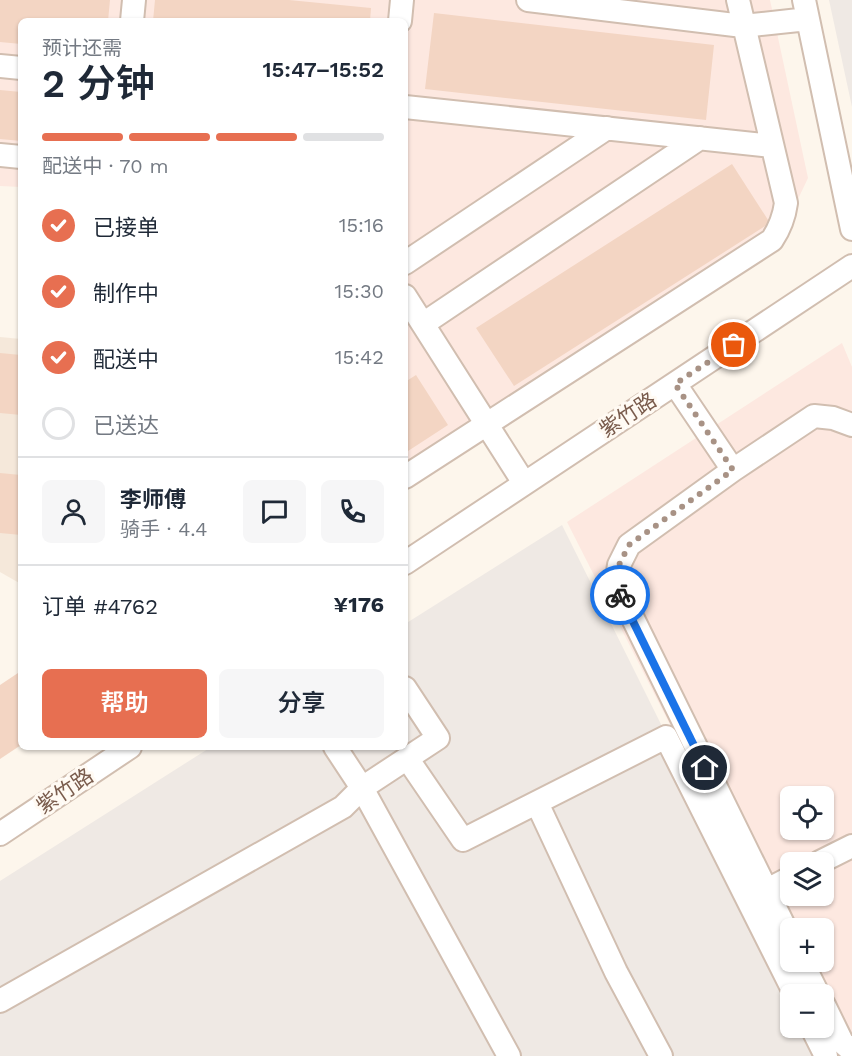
<!DOCTYPE html>
<html lang="zh">
<head>
<meta charset="utf-8">
<style>
	:root { --surface:#fff; --page:#f6f6f7; --text:#1f2937; --muted:#747a83; --line:#e0e1e3; --accent:#e76f51 }
	body { margin:0; font-family:"Work Sans","Noto Sans SC",sans-serif; background:var(--page); color:var(--text); height:100vh; display:flex; flex-direction:column; font-size:22px; white-space:nowrap }
	* { box-sizing:border-box; margin:0 }
	p { font-size:20px; color:var(--muted) }
	.icon { flex:none; width:33px; height:33px; fill:none; stroke:currentColor; stroke-width:2; stroke-linecap:round; stroke-linejoin:round }
	.map { position:relative; flex:1; overflow:hidden }
	.details { position:absolute; left:18px; top:18px; width:390px; height:732px; display:flex; flex-direction:column; background:var(--surface); border-radius:9px; box-shadow:0 2px 4px #0004 }
	.details>* { flex:none }
	.tools { position:absolute; left:780px; top:786px; display:grid; gap:12px }
	.tools a { display:grid; place-items:center; width:54px; height:54px; border-radius:9px; background:var(--surface); box-shadow:0 2px 4px #0004; font-size:30px }
	.pin { position:absolute; display:grid; place-items:center; width:51px; height:51px; color:#fff; margin:-26px; border:3px solid #fff; border-radius:50%; box-shadow:0 2px 6px #0007 }
	.courier { position:absolute; display:grid; place-items:center; width:60px; height:60px; margin:-30px; border:4px solid #1a73e8; border-radius:50%; background:#fff; color:#222; box-shadow:0 2px 8px #0007 }
	.overview em { font-style:normal; font-weight:600 }
	.overview div { display:flex; flex-direction:column-reverse }
	.overview { display:flex; align-items:center; justify-content:space-between; height:102px; padding:0 24px }
	h1 { font-size:39px; font-weight:600; line-height:45px }
	.bar { display:grid; grid-template-columns:repeat(4,1fr); gap:9px 6px; align-content:center; height:72px; padding:0 24px }
	.bar i { height:8px; border-radius:4px; background:var(--line) }
	.bar .selected { background:var(--accent) }
	.bar p { grid-column:span 4 }
	.line { display:flex; align-items:center; gap:15px; padding:0 24px; border-top:2px solid var(--line) }
	.line div { flex:1 }
	.round { display:grid; place-items:center; flex:none; width:63px; height:63px; border-radius:9px; background:var(--page) }
	ol { padding:0 24px; list-style:none }
	li { display:flex; align-items:center; gap:18px; height:66px }
	li p { margin-inline-start:auto }
	li .icon { padding:6px; border-radius:50%; background:var(--accent); color:#fff; stroke-width:4 }
	li:last-child { color:var(--muted) }
	li i { width:33px; height:33px; border:3px solid var(--line); border-radius:50% }
	.primary-button { display:flex; gap:12px; margin-top:auto; padding:12px 24px }
	.primary-button a { flex:1; height:69px; border-radius:9px; background:var(--accent); color:#fff; font-size:24px; font-weight:600; line-height:69px; text-align:center }
	.primary-button a+a { background:var(--page); color:var(--text) }
	.map>svg:first-child { display:block }
	.residential { fill:#f5e8da }
	.commercial { fill:#fde8e0; fill-rule:evenodd }
	.industrial { fill:#efe9e4 }
	.building { fill:#f3d5c3 }
	.lines { fill:none; stroke-linecap:round; stroke-linejoin:round }
	.minor-casing { stroke:#d1beb0; stroke-width:26 }
	.minor { stroke:#fff; stroke-width:22 }
	.done { stroke:#a89285; stroke-width:6; stroke-dasharray:0 10.8 }
	.route { stroke:#1a73e8; stroke-width:8 }
	.labels { text-anchor:middle; stroke-width:6; stroke-linejoin:round; paint-order:stroke }
	.street-label { font-size:21px; fill:#7a5c4d; stroke:#fffaf3 }
</style>
</head>
<body>
<div class="map">
<svg width="852" height="1056" viewBox="0 0 852 1056">
	<rect width="100%" height="100%" fill="#fdf6ec"/>
	<path class="residential" d="M0,337L21,339V584L0,572Z"/>
	<path class="commercial" d="M0,0H770L808,178L780,237L405,476V21H21V187L0,186Z
		M842,343L852,367V1056H839L824,1026V994L791,962H824V928H790V961L567,522ZM790,796H824V830H790ZM790,862H824V896H790Z"/>
	<path class="industrial" d="M829,0H852V107Z
		M562,525L795,994H790V1028H811L825,1056H0V881L211,747H405V624Z"/>
	<path class="building" d="M0,0H110L108,21H21V44L0,42Z
		M155,0H289L371,8L370,21H153Z
		M434,13L714,45L706,120L425,89Z
		M0,90L21,92V141L0,139Z
		M732,164L770,223L514,386L476,328Z
		M0,353L21,355V415L0,413Z
		M416,375L448,425L405,453V382Z
		M0,473L21,475V535L0,533Z
		M21,671V745L0,759V685Z"/>
	<g class="lines">
		<defs>
			<path id="minor" d="M528,0L743,26L808,19
				M804,0L852,229
				M132,21L134,0
				M400,21L402,0
				M0,66L21,68
				M405,107L772,146
				M0,155L21,157
				M405,263L607,128
				M405,296L524,483
				M423,324L700,138
				M675,384L733,470
				M405,477L772,240C780,228 784,218 786,203L738,0
				M405,563L852,266
				M335,747L362,788L438,738L405,688
				M407,758L463,840L666,737L795,994
				M362,788L509,1056
				M537,803L616,972L661,1056
				M0,834L130,747
				M820,862L852,846
				M767,890L790,878
				M790,938L616,584L619,565L629,545L733,470L814,416L833,418L852,425
				M802,962L818,994
				M0,1001L343,807L362,788
				M824,1005L842,1042L852,1051
				M812,1028L826,1056"/>
		</defs>
		<use href="#minor" class="minor-casing"/>
		<use href="#minor" class="minor"/>
	</g>
	<g class="lines">
		<path class="done" d="M620,595L616,584L619,565L629,545L733,470L675,384L734,345"/>
		<path class="route" d="M620,595L705,768"/>
	</g>
	<g class="labels">
		<g class="street-label">
			<text transform="translate(628 415) rotate(-33)" y="7">紫竹路</text>
			<text transform="translate(65 791) rotate(-34)" y="7">紫竹路</text>
		</g>
	</g>
</svg>
<div class="tools">
<a><svg class="icon" aria-label="locate" viewBox="0 0 24 24"><circle cx="12" cy="12" r="6"/><path d="M12 2v4M12 18v4M2 12h4M18 12h4"/></svg></a>
<a><svg class="icon" aria-label="layers" viewBox="0 0 24 24"><path d="M12 4l9 5-9 5-9-5zM3 14l9 5 9-5"/></svg></a>
<a>+</a>
<a>−</a>
</div>
<div class="pin" style="left:734px;top:345px;background:#ea580c"><svg class="icon" aria-label="bag" viewBox="0 0 24 24"><path d="M5 8h14l-1 12H6zM9 8a3 3 0 0 1 6 0"/></svg></div>
<div class="pin" style="left:705px;top:768px;background:#1f2937"><svg class="icon" aria-label="home" viewBox="0 0 24 24"><path d="M3 11l9-7 9 7M6 9v11h12V9"/></svg></div>
<div class="courier" style="left:620px;top:595px"><svg class="icon" aria-label="bike" viewBox="0 0 24 24"><circle cx="6" cy="16" r="4"/><circle cx="18" cy="16" r="4"/><path d="M6 16l4-8h5l3 8M10 8l3 8H6M13 5h3"/></svg></div>
<section class="details">
<div class="overview"><div><h1>2 分钟</h1><p>预计还需</p></div><em>15:47–15:52</em></div>
<div class="bar"><i class="selected"></i><i class="selected"></i><i class="selected"></i><i></i><p>配送中 · 70 m</p></div>
<ol>
<li><svg class="icon" aria-label="check" viewBox="0 0 24 24"><path d="M5 12l5 5 9-10"/></svg>已接单<p>15:16</p></li>
<li><svg class="icon" aria-label="check" viewBox="0 0 24 24"><path d="M5 12l5 5 9-10"/></svg>制作中<p>15:30</p></li>
<li><svg class="icon" aria-label="check" viewBox="0 0 24 24"><path d="M5 12l5 5 9-10"/></svg>配送中<p>15:42</p></li>
<li><i></i>已送达</li>
</ol>
<div class="line" style="height:108px"><a class="round"><svg class="icon" aria-label="person" viewBox="0 0 24 24"><circle cx="12" cy="8" r="4"/><path d="M4 21q1-7 8-7t8 7"/></svg></a><div><b>李师傅</b><p>骑手 · 4.4</p></div><a class="round"><svg class="icon" aria-label="chat" viewBox="0 0 24 24"><path d="M4 5h16v11H9l-5 4z"/></svg></a><a class="round"><svg class="icon" aria-label="phone" viewBox="0 0 24 24"><path d="M5 4h4l2 5-3 2q2 4 5 5l2-3 5 2v4C11 20 4 13 5 4z"/></svg></a></div>
<div class="line" style="height:78px"><div>订单 #4762</div><b>¥176</b></div>
<div class="primary-button"><a>帮助</a><a>分享</a></div>
</section>
</div>
</body>
</html>
